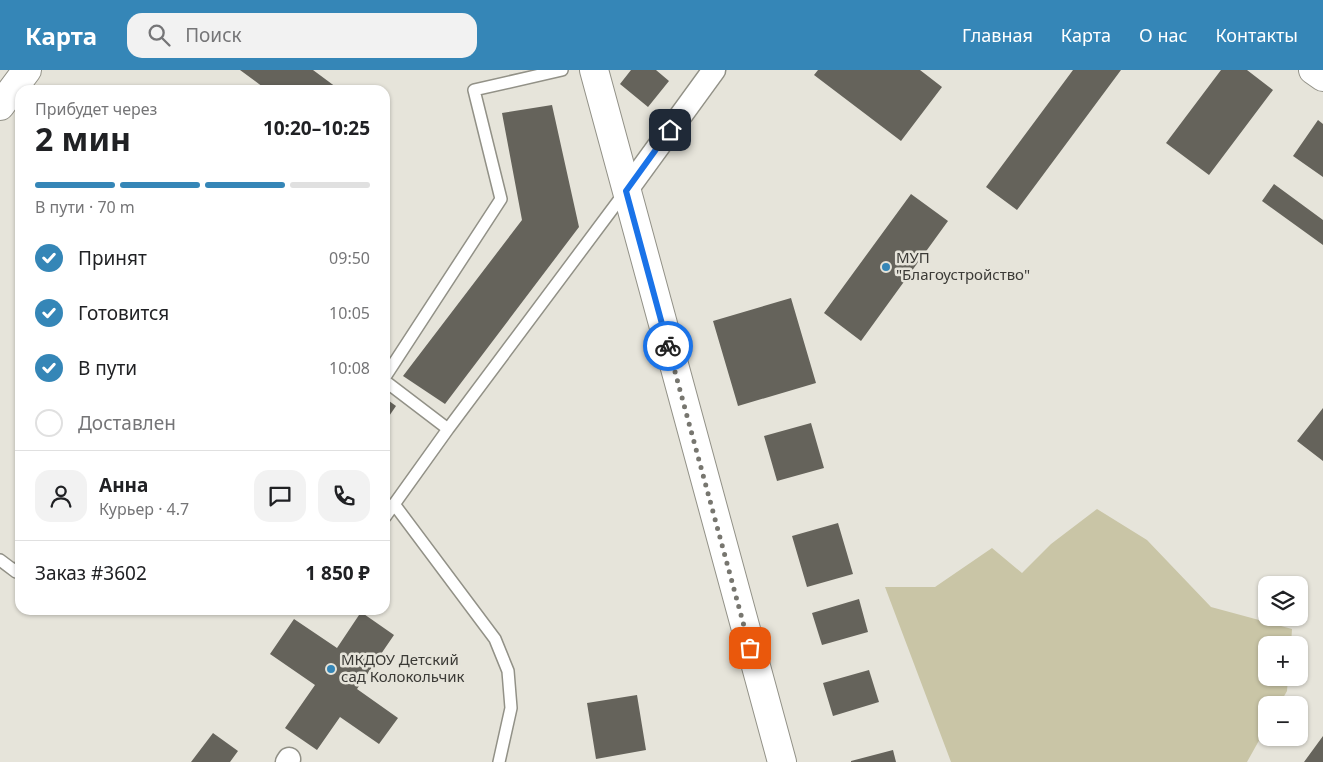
<!DOCTYPE html>
<html lang="ru">
<head>
<meta charset="utf-8">
<style>
	:root { --surface:#fff; --page:#f2f2f2; --text:#202124; --muted:#757577; --line:#e0e0e0; --accent:#3586b7 }
	body { margin:0; font-family:"Noto Sans",sans-serif; background:var(--page); color:var(--text); height:100vh; display:flex; flex-direction:column; font-size:19px; white-space:nowrap }
	* { box-sizing:border-box; margin:0 }
	p { font-size:16px; color:var(--muted) }
	.icon { flex:none; width:28px; height:28px; fill:none; stroke:currentColor; stroke-width:2; stroke-linecap:round; stroke-linejoin:round }
	.map { position:relative; flex:1; overflow:hidden }
	.details { position:absolute; left:15px; top:15px; width:375px; height:530px; display:flex; flex-direction:column; background:var(--surface); border-radius:15px; box-shadow:0 1px 4px #0004 }
	.details>* { flex:none }
	.controls { position:absolute; left:1258px; top:506px; display:grid; gap:10px }
	.controls a { display:grid; place-items:center; width:50px; height:50px; border-radius:10px; background:var(--surface); box-shadow:0 1px 4px #0004; font-size:25px }
	.pin { position:absolute; display:grid; place-items:center; width:42px; height:42px; color:#fff; margin:-21px; border-radius:10px; box-shadow:0 2px 8px #0006 }
	.courier { position:absolute; display:grid; place-items:center; width:50px; height:50px; margin:-25px; border:4px solid #1a73e8; border-radius:50%; background:#fff; color:#222; box-shadow:0 1px 6px #0007 }
	.overview em { font-style:normal; font-weight:700 }
	.overview div { display:flex; flex-direction:column-reverse }
	.overview { display:flex; align-items:center; justify-content:space-between; height:85px; padding:0 20px }
	h1 { font-size:32px; font-weight:700; line-height:38px }
	.bar { display:grid; grid-template-columns:repeat(4,1fr); gap:8px 5px; align-content:center; height:60px; padding:0 20px }
	.bar i { height:6px; border-radius:4px; background:var(--line) }
	.bar .selected { background:var(--accent) }
	.bar p { grid-column:span 4 }
	.line { display:flex; align-items:center; gap:12px; padding:0 20px; border-top:1px solid var(--line) }
	.line div { flex:1 }
	.round { display:grid; place-items:center; flex:none; width:52px; height:52px; border-radius:15px; background:var(--page) }
	ol { padding:0 20px; list-style:none }
	li { display:flex; align-items:center; gap:15px; height:55px }
	li p { margin-inline-start:auto }
	li .icon { padding:5px; border-radius:50%; background:var(--accent); color:#fff; stroke-width:4 }
	li:last-child { color:var(--muted) }
	li i { width:28px; height:28px; border:2px solid var(--line); border-radius:50% }
	header { display:flex; align-items:center; gap:30px; box-sizing:border-box; height:70px; padding:0 25px; background:var(--accent); color:#fff }
	header strong { font-size:24px }
	nav { display:flex; gap:28px; margin-inline-start:auto; font-size:18px }
	.search { width:350px; height:45px; background:var(--page); display:flex; align-items:center; gap:12px; box-sizing:border-box; padding:0 18px; border-radius:15px; color:var(--muted); font-size:19px }
	.map>svg:first-child { display:block }
	.green { fill:#c9c5a6 }
	.building { fill:#65635b }
	.lines { fill:none; stroke-linecap:round; stroke-linejoin:round }
	.lane-casing { stroke:#929187; stroke-width:14 }
	.street-casing { stroke:#929187; stroke-width:25 }
	.secondary-casing { stroke:#929187; stroke-width:30 }
	.lane { stroke:#fff; stroke-width:11 }
	.street { stroke:#fff; stroke-width:22 }
	.secondary { stroke:#fff; stroke-width:28 }
	.done { stroke:#77766f; stroke-width:5; stroke-dasharray:0 9 }
	.route { stroke:#1a73e8; stroke-width:6 }
	.poi-dot { fill:#3586b7; stroke:#e6e4da; stroke-width:2 }
	.labels { text-anchor:middle; stroke-width:5; stroke-linejoin:round; paint-order:stroke }
	.poi-label { font-size:15px; fill:#3b3a36; stroke:#e6e4da; text-anchor:start }
</style>
</head>
<body>
<header>
<strong>Карта</strong>
<div class="search"><svg class="icon" aria-label="search" viewBox="0 0 24 24"><circle cx="10" cy="10" r="6"/><path d="M15 15l6 6"/></svg>Поиск</div>
<nav><a>Главная</a><a>Карта</a><a>О нас</a><a>Контакты</a></nav>
</header>
<div class="map">
<svg width="1323" height="692" viewBox="0 0 1323 692">
	<rect width="100%" height="100%" fill="#e6e4da"/>
	<path class="green" d="M1097,439L1147,470L1211,537L1292,559L1291,575H1266V608H1288L1287,621L1279,635H1266V658L1247,692H951L885,517H935L992,478L1022,503L1051,474Z"/>
	<path class="building" d="M240,0H313L340,20H267Z
		M631,0H656L669,11L648,37L620,14Z
		M818,0H920L942,17L901,71L814,5Z
		M1073,0H1121L1017,140L986,117Z
		M1221,0H1247L1273,20L1209,105L1166,73Z
		M552,35L579,157L445,334L403,306L522,150L502,43Z
		M1318,50L1323,54V107L1293,86Z
		M1274,114L1323,150V175L1262,131Z
		M911,124L948,151L861,271L824,243Z
		M791,228L816,313L738,336L713,251Z
		M385,328L396,336L385,352Z
		M1323,338V391L1297,371Z
		M811,353L824,398L777,411L764,366Z
		M838,453L853,504L807,517L792,466Z
		M859,529L868,562L822,575L812,543Z
		M361,542L394,565L357,619L398,648L379,674L340,647L317,680L285,658L315,615L270,584L294,549L337,578Z
		M869,600L879,632L833,646L823,613Z
		M637,625L646,680L596,689L587,633Z
		M213,663L238,681L230,692H191Z
		M1323,666V692H1304Z
		M893,680L896,692H851V691Z"/>
	<g class="lines">
		<defs>
			<path id="lane" d="M385,307L501,129L474,20L562,0
				M385,311L448,359L625,122
				M394,434L495,569L508,601L511,638L499,692
				M385,447L448,359
				M0,490L16,502L20,496"/>
			<path id="street" d="M626,121L714,0
				M287,692L289,689"/>
			<path id="secondary" d="M594,0L782,692
				M1313,0L1323,7
				M0,36L27,0"/>
		</defs>
		<use href="#lane" class="lane-casing"/>
		<use href="#street" class="street-casing"/>
		<use href="#secondary" class="secondary-casing"/>
		<use href="#lane" class="lane"/>
		<use href="#street" class="street"/>
		<use href="#secondary" class="secondary"/>
	</g>
	<g class="lines">
		<path class="done" d="M668,276L750,578"/>
		<path class="route" d="M668,276L626,121L670,60"/>
	</g>
	<g class="poi-dot">
		<circle cx="886" cy="197" r="5"/>
		<circle cx="331" cy="599" r="5"/>
	</g>
	<g class="labels">
		<g class="poi-label">
			<text x="896" y="193">МУП<tspan x="896" dy="17">"Благоустройство"</tspan></text>
			<text x="341" y="595">МКДОУ Детский<tspan x="341" dy="17">сад Колокольчик</tspan></text>
		</g>
	</g>
</svg>
<div class="controls">
<a><svg class="icon" aria-label="layers" viewBox="0 0 24 24"><path d="M12 4l9 5-9 5-9-5zM3 14l9 5 9-5"/></svg></a>
<a>+</a>
<a>−</a>
</div>
<div class="pin" style="left:750px;top:578px;background:#ea580c"><svg class="icon" aria-label="bag" viewBox="0 0 24 24"><path d="M5 8h14l-1 12H6zM9 8a3 3 0 0 1 6 0"/></svg></div>
<div class="pin" style="left:670px;top:60px;background:#1f2937"><svg class="icon" aria-label="home" viewBox="0 0 24 24"><path d="M3 11l9-7 9 7M6 9v11h12V9"/></svg></div>
<div class="courier" style="left:668px;top:276px"><svg class="icon" aria-label="bike" viewBox="0 0 24 24"><circle cx="6" cy="16" r="4"/><circle cx="18" cy="16" r="4"/><path d="M6 16l4-8h5l3 8M10 8l3 8H6M13 5h3"/></svg></div>
<section class="details">
<div class="overview"><div><h1>2 мин</h1><p>Прибудет через</p></div><em>10:20–10:25</em></div>
<div class="bar"><i class="selected"></i><i class="selected"></i><i class="selected"></i><i></i><p>В пути · 70 m</p></div>
<ol>
<li><svg class="icon" aria-label="check" viewBox="0 0 24 24"><path d="M5 12l5 5 9-10"/></svg>Принят<p>09:50</p></li>
<li><svg class="icon" aria-label="check" viewBox="0 0 24 24"><path d="M5 12l5 5 9-10"/></svg>Готовится<p>10:05</p></li>
<li><svg class="icon" aria-label="check" viewBox="0 0 24 24"><path d="M5 12l5 5 9-10"/></svg>В пути<p>10:08</p></li>
<li><i></i>Доставлен</li>
</ol>
<div class="line" style="height:90px"><a class="round"><svg class="icon" aria-label="person" viewBox="0 0 24 24"><circle cx="12" cy="8" r="4"/><path d="M4 21q1-7 8-7t8 7"/></svg></a><div><b>Анна</b><p>Курьер · 4.7</p></div><a class="round"><svg class="icon" aria-label="chat" viewBox="0 0 24 24"><path d="M4 5h16v11H9l-5 4z"/></svg></a><a class="round"><svg class="icon" aria-label="phone" viewBox="0 0 24 24"><path d="M5 4h4l2 5-3 2q2 4 5 5l2-3 5 2v4C11 20 4 13 5 4z"/></svg></a></div>
<div class="line" style="height:65px"><div>Заказ #3602</div><b>1 850 ₽</b></div>
</section>
</div>
</body>
</html>
